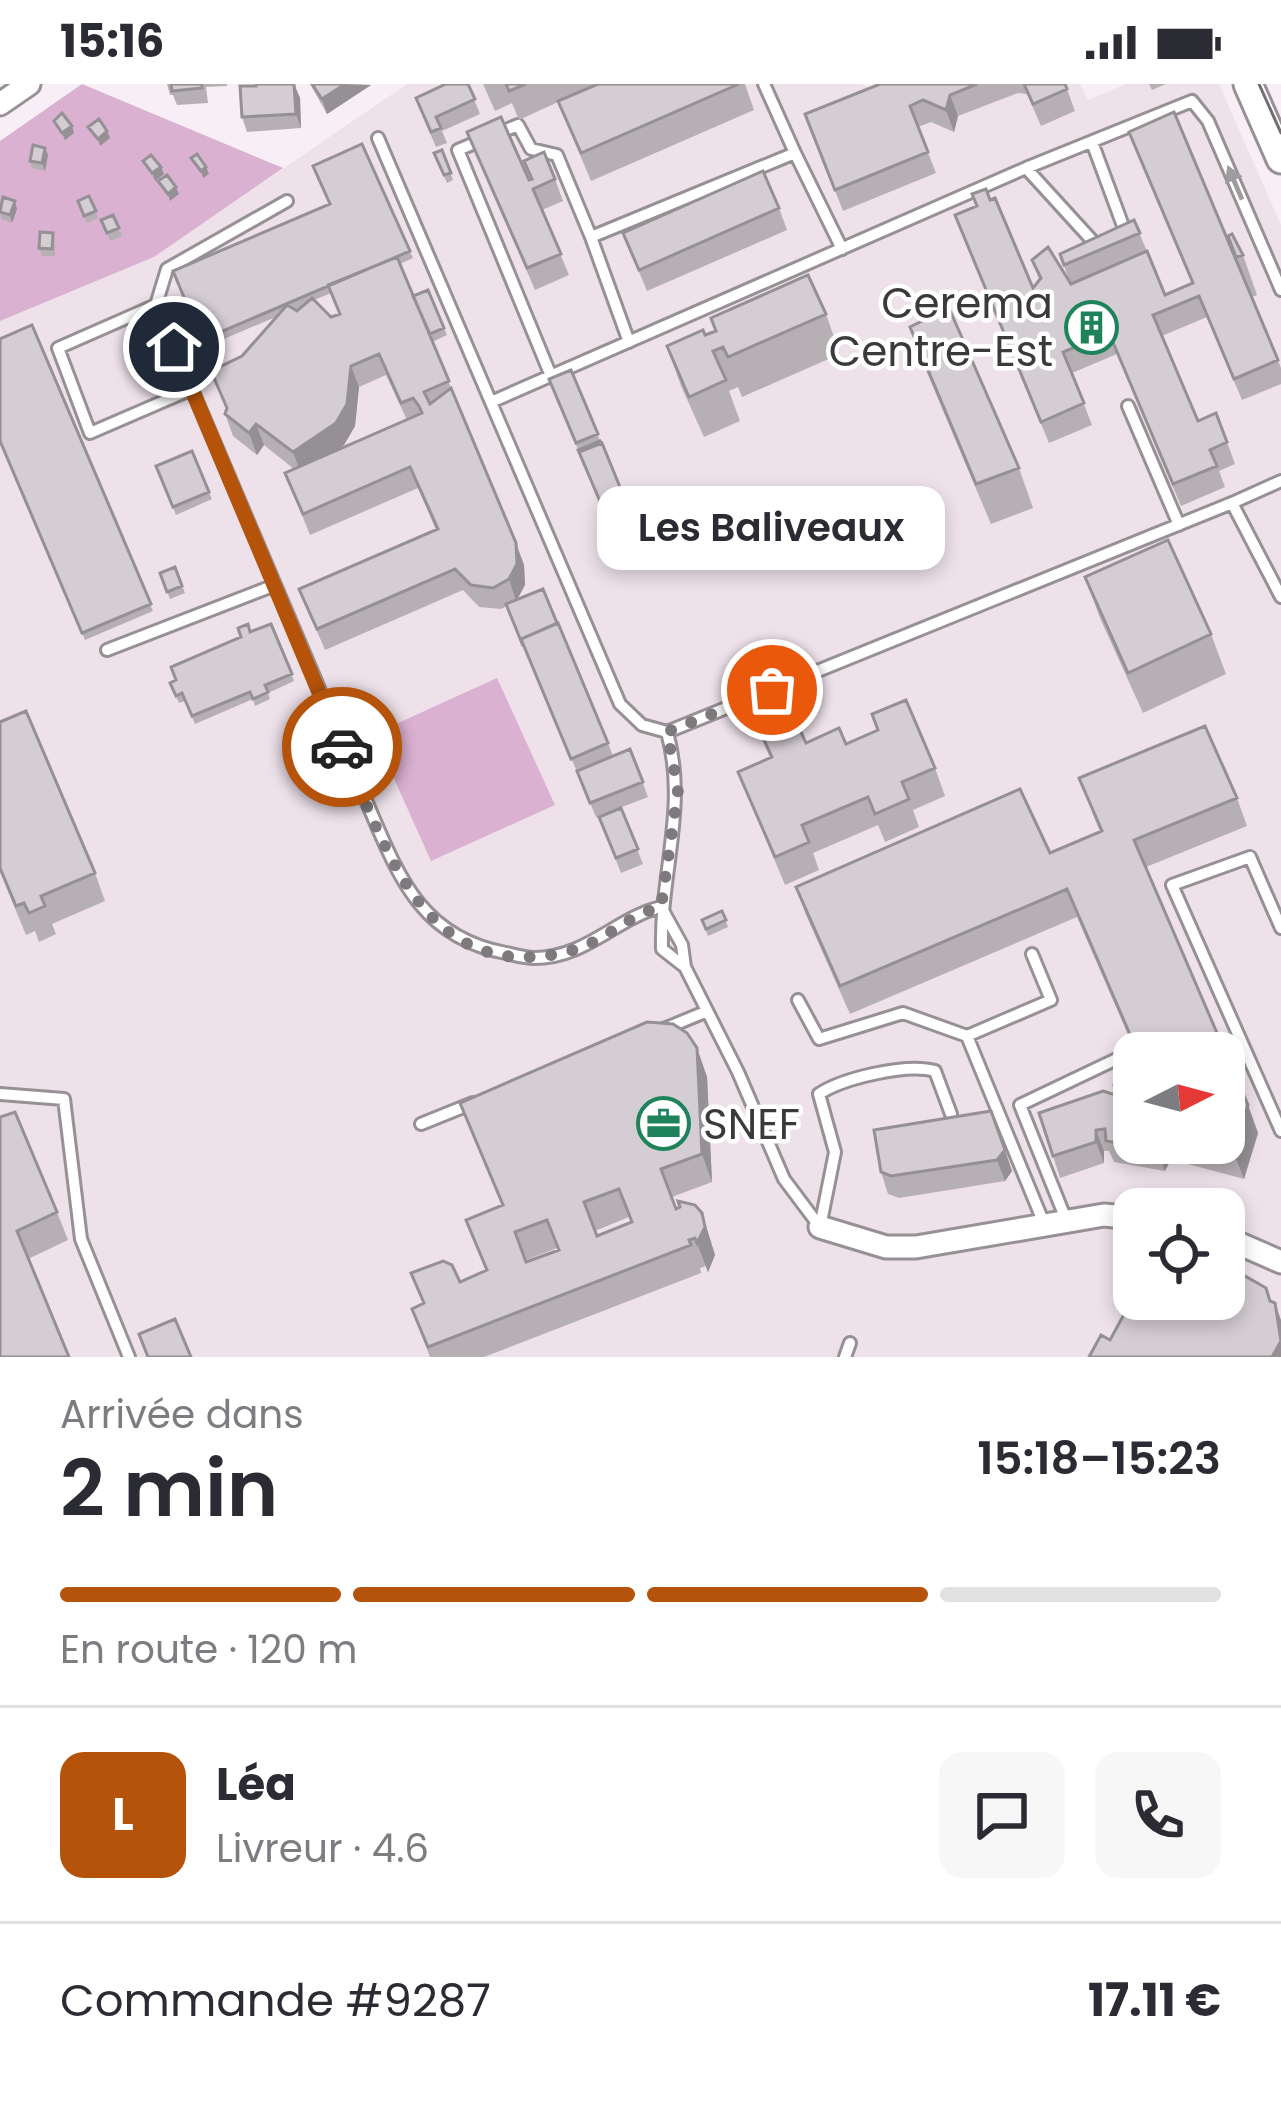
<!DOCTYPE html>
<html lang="fr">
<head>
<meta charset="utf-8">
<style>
	:root { --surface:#fff; --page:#f7f7f7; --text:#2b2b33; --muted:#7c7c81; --line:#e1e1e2; --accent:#b45309 }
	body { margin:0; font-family:Poppins,sans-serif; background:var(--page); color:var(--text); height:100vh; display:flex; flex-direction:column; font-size:45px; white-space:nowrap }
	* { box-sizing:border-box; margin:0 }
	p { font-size:39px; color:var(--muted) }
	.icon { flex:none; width:66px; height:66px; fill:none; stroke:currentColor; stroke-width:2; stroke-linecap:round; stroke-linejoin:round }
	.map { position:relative; height:1273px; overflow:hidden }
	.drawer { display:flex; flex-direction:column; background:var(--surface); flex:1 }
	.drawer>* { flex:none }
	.needle { width:78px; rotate:84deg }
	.buttons { position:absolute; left:1113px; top:948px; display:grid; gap:24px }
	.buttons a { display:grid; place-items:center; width:132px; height:132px; border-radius:24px; background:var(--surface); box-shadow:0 6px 18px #0003; font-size:60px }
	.pin { position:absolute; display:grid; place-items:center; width:102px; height:102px; color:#fff; margin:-51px; border:6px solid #fff; border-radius:50%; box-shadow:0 3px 12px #0007 }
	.courier { position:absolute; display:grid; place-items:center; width:120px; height:120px; margin:-60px; border:9px solid #b45309; border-radius:50%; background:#fff; color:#222; box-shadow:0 3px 15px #0007 }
	.bubble { position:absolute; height:84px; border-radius:24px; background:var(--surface); box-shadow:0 6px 18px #0003; font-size:39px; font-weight:600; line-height:84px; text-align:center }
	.overview em { font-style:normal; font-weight:600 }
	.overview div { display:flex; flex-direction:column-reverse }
	.overview { display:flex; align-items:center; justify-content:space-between; height:204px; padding:0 60px }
	h1 { font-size:78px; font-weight:600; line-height:90px }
	.bar { display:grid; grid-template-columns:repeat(4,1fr); gap:18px 12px; align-content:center; height:144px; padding:0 60px }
	.bar i { height:15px; border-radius:9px; background:var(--line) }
	.bar .on { background:var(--accent) }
	.bar p { grid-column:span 4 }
	.line { display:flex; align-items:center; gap:30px; padding:0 60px; border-top:3px solid var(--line) }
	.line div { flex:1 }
	.round { display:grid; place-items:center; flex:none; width:126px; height:126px; border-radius:24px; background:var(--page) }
	.status { display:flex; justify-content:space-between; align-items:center; height:84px; padding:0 60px; background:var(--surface); direction:ltr }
	.status svg { height:33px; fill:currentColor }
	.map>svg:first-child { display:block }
	.built { fill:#eee1ea; fill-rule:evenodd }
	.green { fill:#dab1d1 }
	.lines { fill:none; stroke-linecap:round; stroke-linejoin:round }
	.service-casing { stroke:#979095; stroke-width:16 }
	.minor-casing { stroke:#979095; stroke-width:27 }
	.tertiary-casing { stroke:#979095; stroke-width:33 }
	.service { stroke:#fff; stroke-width:10 }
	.minor { stroke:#fff; stroke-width:21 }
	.tertiary { stroke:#fff; stroke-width:27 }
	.tram { stroke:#736e72; stroke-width:3 }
	.wall { fill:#b6b0b5; fill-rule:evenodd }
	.shaded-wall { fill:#949094 }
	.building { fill:#d4cdd3; stroke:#949094; stroke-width:3; fill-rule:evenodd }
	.oneway { fill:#9e9c9d }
	.done { stroke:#7d797c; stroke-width:12; stroke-dasharray:0 21.6 }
	.route { stroke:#b45309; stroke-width:15 }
	.labels { text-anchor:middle; stroke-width:9; stroke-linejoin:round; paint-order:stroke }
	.poi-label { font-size:42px; fill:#3c393b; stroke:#fff; text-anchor:end }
</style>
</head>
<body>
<div class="status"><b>15:16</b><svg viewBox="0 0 49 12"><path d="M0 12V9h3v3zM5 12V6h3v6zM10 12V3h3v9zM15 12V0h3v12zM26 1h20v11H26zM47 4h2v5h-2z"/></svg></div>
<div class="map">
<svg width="1281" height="1273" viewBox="0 0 1281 1273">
	<rect width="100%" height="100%" fill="#f7eff5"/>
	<path class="built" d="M407,0H862L877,7L894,0H1080L1088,16L1126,0H1219L1281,141V1273H0V237L154,173ZM1134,969H1224V1059H1134ZM1134,1125H1224V1215H1134Z"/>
	<path class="green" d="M82,0L283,84L154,173L0,237V57Z
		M497,594L555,721L431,777L374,650Z"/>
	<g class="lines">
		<defs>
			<path id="service" d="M764,0L795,69
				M378,54L620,620L642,641L667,648C688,723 660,789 662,865L685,883L682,861L661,823
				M1092,58L1126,150
				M1026,84L1098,163
				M156,221L167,185L287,117
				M629,258L591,153L795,69L842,165
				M551,292L458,66L518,41L531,65L557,71L591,153
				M192,305L90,349L58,264L156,221L318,602C332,640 348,677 365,714C397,788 418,853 506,869C515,871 525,874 534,874C586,874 616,834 661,823
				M491,318L1026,84L1192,17L1208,37L1281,206
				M1128,322L1179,441
				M1232,419L1281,397
				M107,566L275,501
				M667,648L1232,419L1281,513
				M1281,844L1250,773L1172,801L1281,1047
				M685,883L738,988L784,1095L820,1143
				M798,916L819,955L903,929L967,952L1045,1142
				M664,945L705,928
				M967,952L1051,916L1032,870
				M0,1010L64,1015L81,1155L129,1273
				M421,1040L473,1019
				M1067,1138L1020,1021L1123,972
				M820,1143L835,1068L819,1010C843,994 907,979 935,987L951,1030
				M845,1273L850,1259"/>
			<path id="minor" d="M0,20L29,0
				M820,1143L886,1163H916L1104,1131L1134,1134
				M1224,1153L1281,1178"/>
			<path id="tertiary" d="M1248,0L1281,75"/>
		</defs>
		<use href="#service" class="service-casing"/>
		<use href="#minor" class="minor-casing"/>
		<use href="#tertiary" class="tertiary-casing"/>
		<use href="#service" class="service"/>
		<use href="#minor" class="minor"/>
		<use href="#tertiary" class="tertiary"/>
		<path class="tram" d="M1259,0L1281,49"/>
	</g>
	<path class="wall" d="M167,0H227V2L206,3L208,19L177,21L173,11H170Z
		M294,0L300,14L301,44L247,48L242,33Z
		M310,0L371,1L327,30Z
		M468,0L480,30L442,47L447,59L436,63L421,28Z
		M483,0H745L754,26L591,97L558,18L519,36L512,19L495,27Z
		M880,0H1065L1075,27L1041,42L1027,10L1018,9L958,32L954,48L931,38L918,43L936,89L843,127L805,30Z
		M1149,0H1166L1152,6Z
		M467,48L529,96L531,95L524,77L555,95L563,117L542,126L569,191L535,206Z
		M1129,48L1237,176L1228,152L1243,171L1257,211L1252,213L1281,284V300L1242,316L1207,233L1162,252L1198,337L1227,358L1235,380L1219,387L1225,403L1181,422L1117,270L1072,289L1092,341L1049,359L955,131L1033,204L1039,195L1032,176L1070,199L1060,170L1134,136L1165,211L1192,199Z
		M362,60L413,174L400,180L413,212L428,206L447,251L432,258L524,481L525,501L517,516L608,659L613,672L630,665L648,713L596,733L507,522L501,525L479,523L463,506L325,566L299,505L436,446L418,404L310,451L285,389L294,385L264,361L257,371L233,352L225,330L227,325L211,287L242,272L278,232L205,263L173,187L329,121ZM331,209L339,230L331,233L314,216ZM386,291L407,336L333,368L344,361L355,342L359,303Z
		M442,66L453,96L447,99L434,69Z
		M48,71L45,87L32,84L30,77Z
		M89,112L98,134L87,139L78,117Z
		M15,117L17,125L12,139L1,135L0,122Z
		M779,124L787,146L647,207L623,149Z
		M113,131L122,152L110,157L101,136Z
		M53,149L55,156V172H42L39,164Z
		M826,230L840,270L742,313L738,303L729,307L740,337L704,353L681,302L667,262L705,251Z
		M32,241L153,527L85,556L0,358Z
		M910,243L1019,384L1033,424L991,440L925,284Z
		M571,286L629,427L607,436L549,295Z
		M192,367L212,415L176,431L156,382Z
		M175,483L185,509L170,515L160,489Z
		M1085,493L1211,550L1226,590L1143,629L1100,534Z
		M271,540L294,597L268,609L270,615L255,622L253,615L195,640L185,617L179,619L173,606L176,596L250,548Z
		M0,638L95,789L105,817L52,840L56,850L39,858L35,847L26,851L0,788Z
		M757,641L806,659L846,660L935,684L945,712L913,726L919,743L885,758L878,741L813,769L819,786L785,801L738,688L770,674Z
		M1079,694L1237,714L1247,742L1146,783L1258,1049L1244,1095L1184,1079H1169L1165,1087L1114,1078L1109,1067H1104V1079L1060,1094L1053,1072L1118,1012L1114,1001L1134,975V1059H1224V969H1136L1077,833L850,930L806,831L796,803L1050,769L1100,748Z
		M621,724L643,780L621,789L599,733Z
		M722,827L728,843L708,852L702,836Z
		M697,964L707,993L712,1098L672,1113L676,1125L702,1129L715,1171L708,1188L706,1182L700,1184L701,1189L484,1273H430L412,1225L423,1220L411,1189L460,1198L486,1187L466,1136L502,1121L460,1019ZM629,1133L631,1138L597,1152L595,1147ZM557,1164L558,1166L526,1178V1176Z
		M991,1027L1012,1087L1005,1097L899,1114L888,1110L881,1088Z
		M0,1033L57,1128L68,1156L28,1175L0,1273Z"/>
	<path class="shaded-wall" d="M294,0L300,14L301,44L296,30Z
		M345,0L371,1L327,30L322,15Z
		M950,11L958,32L954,48L946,26Z
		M72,42L74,49L65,56L62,49Z
		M107,47L110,54L100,62L98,55Z
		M45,64L48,71L45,87L42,79Z
		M161,83L164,90L155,97L152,89Z
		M206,83L209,90L203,94L201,87Z
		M176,103L179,110L170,117L168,110Z
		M15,117L17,125L12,139L10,131Z
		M351,282L359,303L355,342L344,361L301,390L293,368Z
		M256,340L264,361L257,371L249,349Z
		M516,459L524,481L525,501L516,517L509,495Z
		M697,964L707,993L712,1098L702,1070Z
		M1248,1021L1258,1049L1244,1095L1233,1067Z
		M1096,1046L1104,1067V1079L1096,1058Z
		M1160,1059L1169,1079L1165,1087L1157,1065Z
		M1005,1066L1012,1087L1005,1097L997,1076Z
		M702,1129L715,1171L708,1188L697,1159Z
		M1275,1219L1281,1236V1273H1272L1278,1239Z"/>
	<path class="building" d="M171,0H202V4L172,7Z
		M256,0H294L296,30L242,33L240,2H256Z
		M312,0H345L322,15Z
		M446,0H468L475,15L436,33L441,44L431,48L416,14Z
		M506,0H526L509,7Z
		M598,0H739L581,69L558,17Z
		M880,0H977L950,11L946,26L923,16L910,22L928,68L835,106L805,30Z
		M1024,0H1065L1067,5L1033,20Z
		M1174,28L1278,276L1234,295L1199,212L1153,231L1198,337L1216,329L1227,358L1210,366L1217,382L1173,400L1109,249L1063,268L1084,319L1041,338L955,131L977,122L972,110L986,105L990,116L995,114L1033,204L1041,194L1032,176L1048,163L1071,200L1147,167L1165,211L1193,199L1129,48Z
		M62,29L72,42L62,49L54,37Z
		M501,33L529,96L532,95L524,77L544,68L555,95L533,105L561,170L527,184L467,48Z
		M99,35L107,47L98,55L88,43Z
		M362,60L410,167L202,256L173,187L330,120L313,82Z
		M33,61L45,64L42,79L30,77Z
		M442,66L451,89L444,91L434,69Z
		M197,70L206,83L201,87L191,74Z
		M151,71L161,83L152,89L143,77Z
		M763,87L779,124L639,186L623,149Z
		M167,91L176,103L168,110L158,97Z
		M89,112L96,127L84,132L78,117Z
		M3,113L15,117L10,131L0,128Z
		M113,131L119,144L107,149L101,136Z
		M1134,136L1140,149L1064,181L1060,170Z
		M40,148L53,149L52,165L39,164Z
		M1232,150L1243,171L1236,173L1228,152Z
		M397,173L449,297L424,308L430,320L451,304L516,459L517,480L509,495L493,504L471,501L455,485L317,545L299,505L438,445L410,383L303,430L285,389L422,329L419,322L413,314L401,319L379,270L351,282L347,320L336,339L293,368L256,340L249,349L225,330L227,324L211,287L242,272L287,221L297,227L312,214L331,233L340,230L328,201Z
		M808,191L826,230L728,273L723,263L713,267L726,296L689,313L667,262L703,246L705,251L716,247L711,234Z
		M428,206L444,244L430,250L413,212Z
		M949,224L1019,384L976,400L910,243Z
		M32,241L151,520L82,549L0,357V255Z
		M571,286L598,350L576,359L549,295Z
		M600,357L601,359L579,368L582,375L578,366Z
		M602,359L624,413L602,422L579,368Z
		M192,367L209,408L173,423L156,382Z
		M1168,456L1211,550L1128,589L1085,493Z
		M175,483L182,502L167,508L160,489Z
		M543,505L557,539L521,555L523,562L506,520Z
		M558,539L608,659L571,675L521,555Z
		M248,540L250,548L271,540L292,590L265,601L268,608L253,615L250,608L192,632L182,609L176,612L170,599L176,596L171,583L241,553L238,544Z
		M906,616L935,684L902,698L909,715L875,730L868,713L802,741L809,758L775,773L738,688L772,673L757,641L791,626L806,659L839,644L846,660L878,646L872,630Z
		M26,627L95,789L41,812L45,822L29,829L24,819L16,822L0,784V638Z
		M1205,642L1237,714L1134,756L1248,1021L1233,1067L1203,1059H1224V969H1138L1067,805L840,902L796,803L1020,705L1050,769L1102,747L1079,694Z
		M630,665L643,698L590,719L577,687Z
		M621,724L638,765L616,774L599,733Z
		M722,827L726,836L706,845L702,836Z
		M647,938L673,940L687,949L697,964L702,1070L661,1085L676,1125L680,1123L678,1117L695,1121L702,1129L705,1143L697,1159L695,1154L689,1156L691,1161L428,1263L412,1225L424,1219L411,1189L443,1177L452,1181L460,1198L487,1186L466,1136L503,1121L460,1019ZM619,1105L632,1138L597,1152L584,1118ZM547,1136L559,1166L526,1178L515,1148Z
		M1134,975V1005L1114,1001L1118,981Z
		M1103,1007L1134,1017V1059H1160L1157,1065L1106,1057L1105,1045L1096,1046V1058L1053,1072L1039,1029Z
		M991,1027L1005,1066L997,1076L891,1092L881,1088L874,1046Z
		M15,1028L57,1128L17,1147L69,1273H0V1033Z
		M1224,1180L1266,1204L1270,1217L1275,1219L1281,1257L1272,1273H1089L1101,1251L1110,1256L1134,1212V1215H1224Z
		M175,1235L191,1273H148L139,1250Z"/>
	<defs><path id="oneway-solid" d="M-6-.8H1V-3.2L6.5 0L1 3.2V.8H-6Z" transform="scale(3)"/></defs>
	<use class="oneway" href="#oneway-solid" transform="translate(1235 99) rotate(-113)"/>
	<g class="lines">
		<path class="done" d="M342,663C387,766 425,904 570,867C605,858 627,831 661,823L678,706L667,648L772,606"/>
		<path class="route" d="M174,263L342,663"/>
	</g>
	<defs>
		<symbol id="building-ring" viewBox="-11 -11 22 22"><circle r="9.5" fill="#fff" stroke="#1e825b" stroke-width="1.5"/><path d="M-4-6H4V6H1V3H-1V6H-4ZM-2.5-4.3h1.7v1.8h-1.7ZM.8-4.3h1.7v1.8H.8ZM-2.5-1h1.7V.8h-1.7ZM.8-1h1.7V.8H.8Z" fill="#1e825b"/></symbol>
		<symbol id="office-ring" viewBox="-11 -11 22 22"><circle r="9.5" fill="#fff" stroke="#1e825b" stroke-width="1.5"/><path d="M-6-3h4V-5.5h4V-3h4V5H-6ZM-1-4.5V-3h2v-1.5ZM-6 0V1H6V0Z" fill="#1e825b"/></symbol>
	</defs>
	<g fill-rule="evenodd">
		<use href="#building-ring" x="1062" y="214" width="59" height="59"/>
		<use href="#office-ring" x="634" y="1010" width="59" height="59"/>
	</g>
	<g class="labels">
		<g class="poi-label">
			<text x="1053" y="234">Cerema<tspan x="1053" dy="48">Centre-Est</tspan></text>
			<text x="703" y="1055" text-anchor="start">SNEF</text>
		</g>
	</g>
</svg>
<div class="buttons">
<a><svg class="needle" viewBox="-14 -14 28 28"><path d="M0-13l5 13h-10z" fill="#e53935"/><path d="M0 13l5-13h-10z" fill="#7c7c81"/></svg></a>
<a><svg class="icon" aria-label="locate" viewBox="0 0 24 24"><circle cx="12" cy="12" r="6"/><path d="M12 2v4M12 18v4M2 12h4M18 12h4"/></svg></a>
</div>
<div class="pin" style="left:772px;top:606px;background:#ea580c"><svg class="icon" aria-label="bag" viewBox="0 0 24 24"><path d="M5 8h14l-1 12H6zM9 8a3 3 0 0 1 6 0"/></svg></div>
<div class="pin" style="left:174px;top:263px;background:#1f2937"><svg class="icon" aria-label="home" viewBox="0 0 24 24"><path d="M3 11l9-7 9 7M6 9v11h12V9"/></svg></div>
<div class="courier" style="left:342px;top:663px"><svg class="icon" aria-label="car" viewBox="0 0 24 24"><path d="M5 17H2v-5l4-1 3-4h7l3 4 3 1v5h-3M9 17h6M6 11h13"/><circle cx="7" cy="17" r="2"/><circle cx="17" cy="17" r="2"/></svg></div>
<div class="bubble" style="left:597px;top:402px;width:348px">Les Baliveaux</div>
</div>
<section class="drawer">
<div class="overview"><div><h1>2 min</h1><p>Arrivée dans</p></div><em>15:18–15:23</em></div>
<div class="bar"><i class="on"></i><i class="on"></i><i class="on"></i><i></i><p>En route · 120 m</p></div>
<div class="line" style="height:216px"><b class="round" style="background:var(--accent);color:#fff">L</b><div><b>Léa</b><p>Livreur · 4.6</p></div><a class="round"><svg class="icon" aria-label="chat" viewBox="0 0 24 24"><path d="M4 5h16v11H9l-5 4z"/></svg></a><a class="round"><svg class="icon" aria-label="phone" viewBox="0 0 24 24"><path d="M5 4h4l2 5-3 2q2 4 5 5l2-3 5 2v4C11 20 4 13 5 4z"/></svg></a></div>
<div class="line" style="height:156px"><div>Commande #9287</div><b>17.11 €</b></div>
</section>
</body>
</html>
